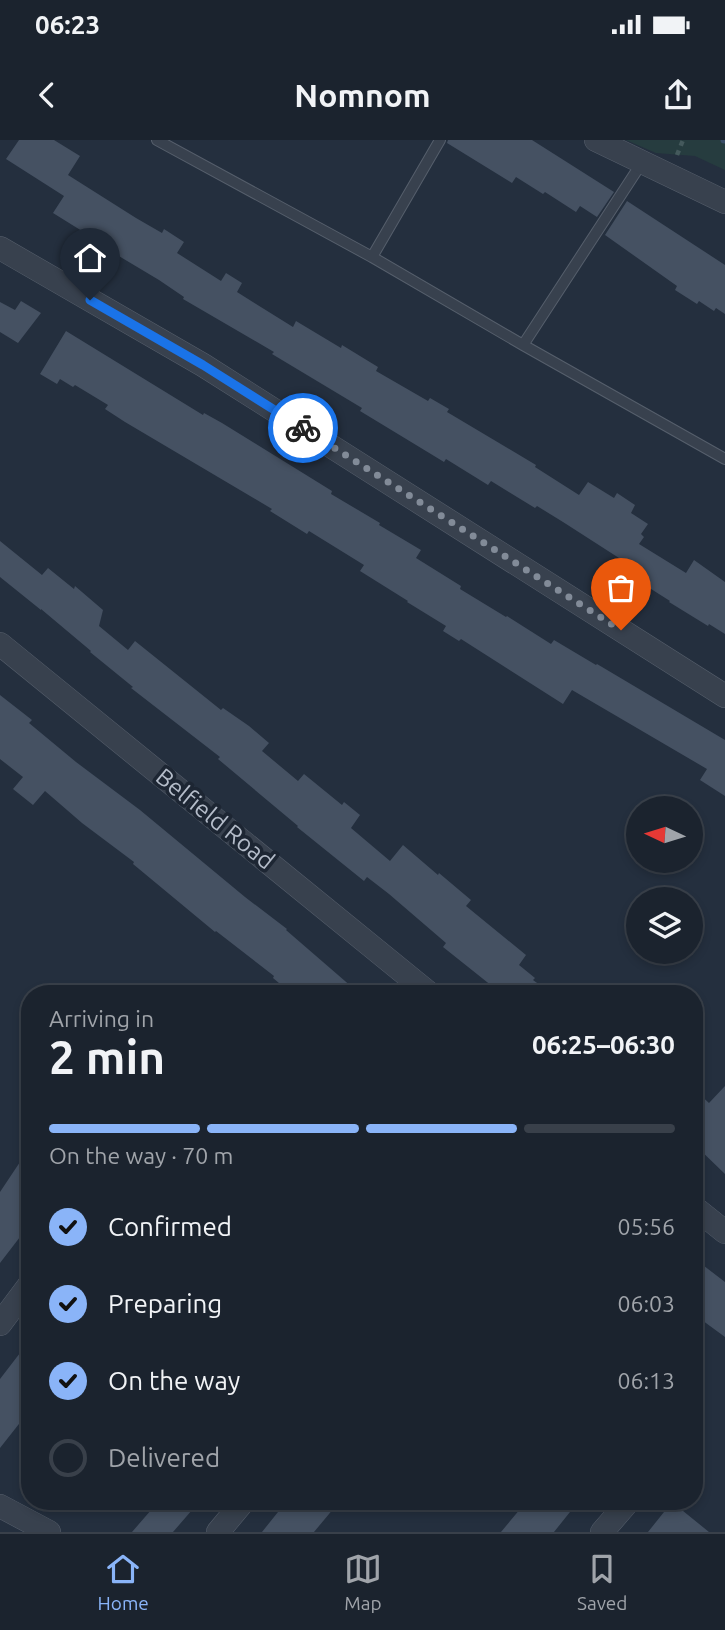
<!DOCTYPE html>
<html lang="en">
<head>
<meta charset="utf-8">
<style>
	:root { --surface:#1b232e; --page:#282f3a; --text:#f1f3f6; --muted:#a0a4aa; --line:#39404a; --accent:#8ab4f8 }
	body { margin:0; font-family:Ubuntu,sans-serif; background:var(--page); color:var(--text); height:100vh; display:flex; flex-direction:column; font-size:26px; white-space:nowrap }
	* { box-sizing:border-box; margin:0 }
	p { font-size:23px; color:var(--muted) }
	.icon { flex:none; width:38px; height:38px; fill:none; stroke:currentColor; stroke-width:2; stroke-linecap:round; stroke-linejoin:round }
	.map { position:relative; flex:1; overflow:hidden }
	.details { position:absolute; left:21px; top:845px; width:682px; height:525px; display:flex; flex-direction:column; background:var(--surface); border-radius:28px; box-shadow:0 4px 10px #0003,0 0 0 2px var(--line) }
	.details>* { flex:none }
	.needle { width:46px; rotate:274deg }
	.fabs { position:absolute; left:626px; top:656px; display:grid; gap:14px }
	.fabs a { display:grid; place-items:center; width:77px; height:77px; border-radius:50%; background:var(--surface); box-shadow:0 4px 10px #0003,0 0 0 2px var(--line); font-size:35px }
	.pin { position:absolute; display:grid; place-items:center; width:60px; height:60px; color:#fff; margin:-72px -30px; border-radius:50% 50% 50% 0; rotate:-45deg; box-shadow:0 0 7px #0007 }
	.pin .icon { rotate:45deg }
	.courier { position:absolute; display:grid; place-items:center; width:70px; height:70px; margin:-35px; border:5px solid #1a73e8; border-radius:50%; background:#fff; color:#222; box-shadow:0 2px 9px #0007 }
	.head em { font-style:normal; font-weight:600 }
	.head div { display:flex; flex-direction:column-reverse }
	.head { display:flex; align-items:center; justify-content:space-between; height:119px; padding:0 28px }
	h1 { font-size:46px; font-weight:600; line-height:52px }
	.bar { display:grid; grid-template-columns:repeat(4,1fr); gap:10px 7px; align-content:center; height:84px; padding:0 28px }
	.bar i { height:9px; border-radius:5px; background:var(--line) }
	.bar .on { background:var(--accent) }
	.bar p { grid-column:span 4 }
	ol { padding:0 28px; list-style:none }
	li { display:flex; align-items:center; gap:21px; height:77px }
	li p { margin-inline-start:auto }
	li .icon { padding:7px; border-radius:50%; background:var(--accent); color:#111; stroke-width:4 }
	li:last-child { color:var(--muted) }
	li i { width:38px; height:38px; border:4px solid var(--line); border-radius:50% }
	.status { display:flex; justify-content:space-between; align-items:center; height:49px; padding:0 35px; background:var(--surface); direction:ltr }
	.status svg { height:19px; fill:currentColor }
	header { display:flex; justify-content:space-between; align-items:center; height:91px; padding:0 28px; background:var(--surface); font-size:32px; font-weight:600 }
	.dock { display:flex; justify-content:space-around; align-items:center; height:98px; border-top:2px solid var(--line); background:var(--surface); font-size:19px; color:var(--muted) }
	.dock a { display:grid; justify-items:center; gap:4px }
	.dock .on { color:var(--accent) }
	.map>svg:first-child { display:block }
	.green { fill:#263c3f }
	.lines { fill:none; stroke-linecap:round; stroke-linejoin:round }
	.stream { stroke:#394c67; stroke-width:7 }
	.building { fill:#455162 }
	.service-casing { stroke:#565f6c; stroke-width:12 }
	.minor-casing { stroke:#565f6c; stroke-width:24 }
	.path { stroke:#44595c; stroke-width:4.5; stroke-dasharray:5 5; stroke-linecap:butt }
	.service { stroke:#38414e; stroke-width:10 }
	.minor { stroke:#38414e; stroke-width:23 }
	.done { stroke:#828b98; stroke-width:7; stroke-dasharray:0 12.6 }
	.route { stroke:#1a73e8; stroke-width:9 }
	.labels { text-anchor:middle; stroke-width:7; stroke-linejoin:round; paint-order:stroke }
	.street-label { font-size:24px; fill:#b4bcc9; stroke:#1d2633 }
</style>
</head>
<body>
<div class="status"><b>06:23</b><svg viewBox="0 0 49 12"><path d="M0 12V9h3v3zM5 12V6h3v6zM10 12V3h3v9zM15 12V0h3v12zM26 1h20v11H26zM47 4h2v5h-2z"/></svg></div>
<header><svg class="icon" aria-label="back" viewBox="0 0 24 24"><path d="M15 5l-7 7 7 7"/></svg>Nomnom<svg class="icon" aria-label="share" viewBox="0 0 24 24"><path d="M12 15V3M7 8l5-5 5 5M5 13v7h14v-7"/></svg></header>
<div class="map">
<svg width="725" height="1392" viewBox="0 0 725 1392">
	<rect width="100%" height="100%" fill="#242f3e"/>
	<path class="green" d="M626,0H725V30L695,16L656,13Z"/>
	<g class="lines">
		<path class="stream" d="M724,0H725"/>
	</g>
	<path class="building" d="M19,0H54L80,16L68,35L136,78L162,93L164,89L184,102L177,113L221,141L226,133L242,143L237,152L293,187L296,181L341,208L342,205L378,227L376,231L428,261L430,258L449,269L447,272L536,325L535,327L579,355L588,342L614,358L617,353L635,365L631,373L648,384L641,394L644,397L639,404L686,433L694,420L725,442V494L709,484L708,486L669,462L670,461L629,435L633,427L563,382L537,366L535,368L491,341L488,345L446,319L444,322L421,308L360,271L362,268L272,214L274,212L183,159L184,157L159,140L97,103L98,101L53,73L64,56L6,19Z
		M448,0H532L614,52L597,77L580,66L576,72L545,52L543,54L516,37L512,43L447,3Z
		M627,61L725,125V174L716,168L714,171L699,161L697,164L675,150L677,146L605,95Z
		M21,161L41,173L18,203L0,192V162L15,170Z
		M66,191L203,275L204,273L222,283L332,351L331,354L380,383L379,385L421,410L416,418L461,446L460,449L506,477L507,476L551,504L554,500L596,525L597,524L725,600V656L700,640L707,629L572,550L563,564L461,499L459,501L443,491L446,486L407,462L408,461L360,431L364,425L309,391L307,394L270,371L272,369L125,282L105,269L108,265L75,245L73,247L60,239L57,244L40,234Z
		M0,401L42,435L48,428L74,449L75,446L103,470L99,486L128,510L135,501L221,570L223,568L249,586L269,603L262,611L298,641L304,634L342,665L344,662L360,675L351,688L390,721L403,705L438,735L439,733L471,760L466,766L526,815L519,825L535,838L533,840L552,854H502L443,807L446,803L389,754L367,737L364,741L297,687L298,686L218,619L220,617L131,548L133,547L90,512L91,511L41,469V470L0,437Z
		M0,555L32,580L29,583L76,622L140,670L245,757L287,789L286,790L360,854H292L273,838L274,836L216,791L215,792L133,724L134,722L82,683L45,651L33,665L13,649L23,637L0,619Z
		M725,946V1034L695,1005V950L709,963Z
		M30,1007V1084L0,1123V1052Z
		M695,1119L725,1142V1197L695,1175Z
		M30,1200V1270L0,1308V1239Z
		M158,1362H199L173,1392H132Z
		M286,1362H339L314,1392H262Z
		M526,1362H578L554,1392H501Z
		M672,1362L709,1392H648Z"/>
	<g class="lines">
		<defs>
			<path id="service" d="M157,0L372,117L523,205L725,319
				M372,117L440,0
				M523,205L643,21"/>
			<path id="minor" d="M596,0L725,62
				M0,108L203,225L725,556
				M0,504L430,854
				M695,1068L725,1092
				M0,1184L30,1144
				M0,1366L49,1392
				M218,1392L243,1362
				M602,1392L628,1362"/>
		</defs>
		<use href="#service" class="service-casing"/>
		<use href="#minor" class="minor-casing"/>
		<path class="path" d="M677,15L683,0"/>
		<use href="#service" class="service"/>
		<use href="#minor" class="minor"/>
	</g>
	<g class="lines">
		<path class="done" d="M303,288L621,490"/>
		<path class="route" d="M90,160L203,225L303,288"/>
	</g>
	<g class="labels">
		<g class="street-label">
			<text transform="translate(215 679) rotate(39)" y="8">Belfield Road</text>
		</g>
	</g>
</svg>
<div class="fabs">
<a><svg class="needle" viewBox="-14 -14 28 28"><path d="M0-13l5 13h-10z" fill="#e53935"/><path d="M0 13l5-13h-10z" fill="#a0a4aa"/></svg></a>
<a><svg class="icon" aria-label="layers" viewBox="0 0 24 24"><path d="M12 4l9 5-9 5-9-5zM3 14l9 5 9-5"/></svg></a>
</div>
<div class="pin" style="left:621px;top:490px;background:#ea580c"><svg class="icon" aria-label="bag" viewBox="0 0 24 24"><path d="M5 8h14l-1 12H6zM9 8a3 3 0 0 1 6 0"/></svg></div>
<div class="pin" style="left:90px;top:160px;background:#1f2937"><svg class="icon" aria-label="home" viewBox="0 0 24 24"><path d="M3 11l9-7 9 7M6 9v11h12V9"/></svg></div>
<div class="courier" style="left:303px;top:288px"><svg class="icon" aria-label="bike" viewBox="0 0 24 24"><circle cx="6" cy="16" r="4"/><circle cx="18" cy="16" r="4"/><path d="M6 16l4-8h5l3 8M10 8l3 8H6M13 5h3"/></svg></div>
<section class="details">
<div class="head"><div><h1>2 min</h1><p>Arriving in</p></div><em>06:25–06:30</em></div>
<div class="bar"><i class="on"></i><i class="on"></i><i class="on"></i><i></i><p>On the way · 70 m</p></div>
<ol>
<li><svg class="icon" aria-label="check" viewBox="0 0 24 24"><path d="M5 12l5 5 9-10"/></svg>Confirmed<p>05:56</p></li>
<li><svg class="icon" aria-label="check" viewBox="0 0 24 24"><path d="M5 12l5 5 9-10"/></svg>Preparing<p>06:03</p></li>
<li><svg class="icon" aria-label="check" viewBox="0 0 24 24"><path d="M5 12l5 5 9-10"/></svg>On the way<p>06:13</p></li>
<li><i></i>Delivered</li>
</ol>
</section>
</div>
<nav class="dock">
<a class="on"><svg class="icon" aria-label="home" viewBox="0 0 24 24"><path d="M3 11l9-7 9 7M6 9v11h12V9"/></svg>Home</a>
<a><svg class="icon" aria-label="map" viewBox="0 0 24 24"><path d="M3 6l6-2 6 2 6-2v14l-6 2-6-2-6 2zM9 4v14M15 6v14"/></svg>Map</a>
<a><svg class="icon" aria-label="saved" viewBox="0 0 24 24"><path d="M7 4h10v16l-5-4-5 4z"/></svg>Saved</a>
</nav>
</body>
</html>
